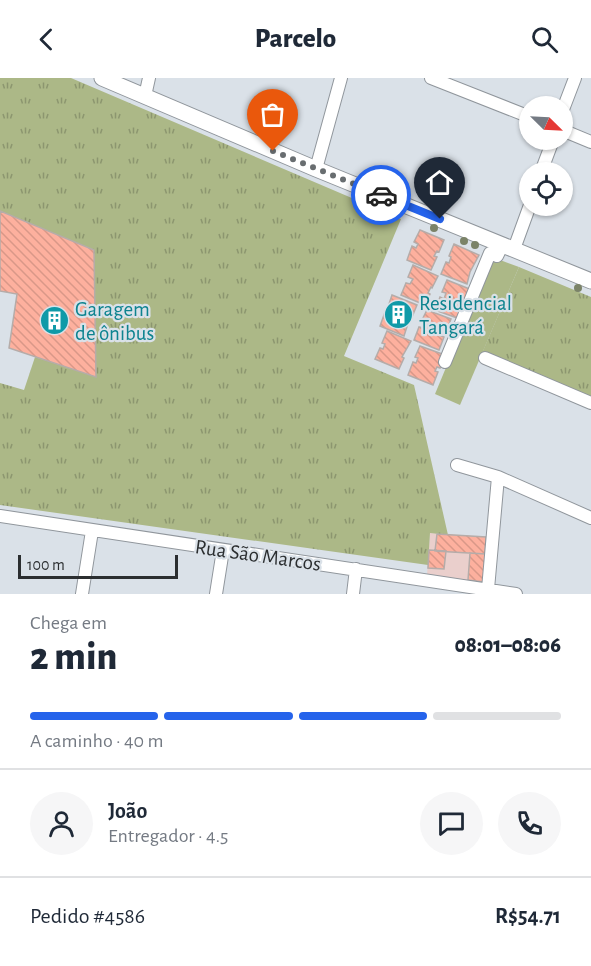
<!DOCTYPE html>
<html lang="pt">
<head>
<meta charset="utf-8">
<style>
	:root { --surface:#fff; --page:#f6f6f7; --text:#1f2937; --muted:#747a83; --line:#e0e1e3; --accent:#2563eb }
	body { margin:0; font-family:"Alegreya Sans",sans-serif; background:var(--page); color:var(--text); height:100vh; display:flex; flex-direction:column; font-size:22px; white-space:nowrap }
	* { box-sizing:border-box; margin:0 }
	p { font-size:20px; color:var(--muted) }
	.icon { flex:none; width:33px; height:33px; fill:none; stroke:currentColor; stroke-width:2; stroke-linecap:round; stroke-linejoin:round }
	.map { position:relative; height:516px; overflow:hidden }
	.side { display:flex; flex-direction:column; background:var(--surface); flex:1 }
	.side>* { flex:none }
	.needle { width:39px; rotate:114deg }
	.controls { position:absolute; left:519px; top:18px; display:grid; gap:12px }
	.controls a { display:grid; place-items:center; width:54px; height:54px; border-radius:50%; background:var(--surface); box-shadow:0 2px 4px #0004; font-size:30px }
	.scale { position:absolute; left:18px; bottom:15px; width:160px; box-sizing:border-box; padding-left:6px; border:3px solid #2b2e30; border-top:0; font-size:16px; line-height:21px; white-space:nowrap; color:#2b2e30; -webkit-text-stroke:4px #dae1e8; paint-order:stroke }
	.pin { position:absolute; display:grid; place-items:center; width:51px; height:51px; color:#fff; margin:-62px -26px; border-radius:50% 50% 50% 0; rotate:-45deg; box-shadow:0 0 6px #0007 }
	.pin .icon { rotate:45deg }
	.courier { position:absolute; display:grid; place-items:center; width:60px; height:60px; margin:-30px; border:4px solid #2563eb; border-radius:50%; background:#fff; color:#222; box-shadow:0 2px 8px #0007 }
	.head em { font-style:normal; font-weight:800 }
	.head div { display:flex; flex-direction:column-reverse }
	.head { display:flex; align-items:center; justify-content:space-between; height:102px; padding:0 30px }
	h1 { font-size:39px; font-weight:800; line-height:45px }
	.bar { display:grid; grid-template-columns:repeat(4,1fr); gap:9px 6px; align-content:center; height:72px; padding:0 30px }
	.bar i { height:8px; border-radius:4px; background:var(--line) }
	.bar .current { background:var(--accent) }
	.bar p { grid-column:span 4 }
	.line { display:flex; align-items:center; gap:15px; padding:0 30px; border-top:2px solid var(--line) }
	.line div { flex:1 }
	.round { display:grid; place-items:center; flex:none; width:63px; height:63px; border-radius:32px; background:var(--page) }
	header { display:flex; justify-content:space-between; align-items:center; height:78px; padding:0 30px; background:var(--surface); font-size:27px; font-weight:800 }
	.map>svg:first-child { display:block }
	.education { fill:#eacfcc }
	.grass { fill:url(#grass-tufts) }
	.park { fill:#acb887 }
	.building { fill:url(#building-back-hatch); stroke:#b5aca9; stroke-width:1.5 }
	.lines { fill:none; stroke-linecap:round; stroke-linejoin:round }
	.minor-casing { stroke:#90969c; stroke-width:14 }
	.tertiary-casing { stroke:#90969c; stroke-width:17 }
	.minor { stroke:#fff; stroke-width:12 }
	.tertiary { stroke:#fff; stroke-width:15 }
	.tree { fill:#7b8368 }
	.done { stroke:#686d70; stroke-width:6; stroke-dasharray:0 10.8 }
	.route { stroke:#2563eb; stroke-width:8 }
	.labels { text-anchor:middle; stroke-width:4.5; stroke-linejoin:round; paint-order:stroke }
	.culture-label { font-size:21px; fill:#0d838f; stroke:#dae1e8; text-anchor:start }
	.street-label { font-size:21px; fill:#2b2e30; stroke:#dae1e8 }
</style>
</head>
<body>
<header><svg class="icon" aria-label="back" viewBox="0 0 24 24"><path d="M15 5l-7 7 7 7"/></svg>Parcelo<svg class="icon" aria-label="search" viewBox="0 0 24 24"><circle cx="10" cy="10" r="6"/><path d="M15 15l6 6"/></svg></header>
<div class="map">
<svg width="591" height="516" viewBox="0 0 591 516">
	<defs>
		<pattern id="grass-tufts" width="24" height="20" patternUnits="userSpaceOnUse" patternTransform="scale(1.5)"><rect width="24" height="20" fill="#acb887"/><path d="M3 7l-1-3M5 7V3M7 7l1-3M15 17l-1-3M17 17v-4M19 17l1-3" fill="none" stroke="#8c966f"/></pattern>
		<pattern id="building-back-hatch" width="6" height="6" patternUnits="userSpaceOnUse" patternTransform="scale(1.5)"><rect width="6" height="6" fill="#fdb09e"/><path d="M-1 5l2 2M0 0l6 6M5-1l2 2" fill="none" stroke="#d99888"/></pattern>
	</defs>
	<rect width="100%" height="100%" fill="#dae1e8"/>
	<path class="education" d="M430,455L487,459L484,506L427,497Z"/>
	<path class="grass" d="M0,0H71L401,141L344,278L414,307L448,457L430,455L428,487L0,427V305L24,312L35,279L95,298L94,172L0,133Z
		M519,189L591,219V321L482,275Z"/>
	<path class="park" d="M492,179L519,189L460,327L435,316Z"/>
	<path class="building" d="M0,133L94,172L96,299L9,270L17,216L0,213Z
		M420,152L444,162L439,174L437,173L434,178L437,179L431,192L407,182L412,168L416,170L418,166L414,164Z
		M454,166L479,177L470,194L467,206L441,196L446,184L449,185L451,179L449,178Z
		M413,187L438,198L432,210L431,209L428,215L430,216L425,227L401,217L406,205L410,206L413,201L408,199Z
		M447,202L472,212L460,241L435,232L440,219L444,221L446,215L442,214Z
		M392,217L417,227L412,239H410L404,258L380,248L385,234L389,236L392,230L388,229Z
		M427,232L451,241L446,254L443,253L441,258L444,259L439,272L414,262L419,249L423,250L425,245L421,244Z
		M387,253L411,263L402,279L404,280L399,291L375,281L380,270L383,271L385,266L382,265Z
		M420,268L445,277L440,290L437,289L435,293L438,294L433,307L408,297L413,284L416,285L418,280L415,279Z
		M437,456L486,459L485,476L435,473Z
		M429,472L446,473L444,491L428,490Z
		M470,475L485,476L484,504L468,502Z"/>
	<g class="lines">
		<defs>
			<path id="minor" d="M431,0L530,39
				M145,18L149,0
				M562,34L575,0
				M562,52L591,64
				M316,91L341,0
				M541,94L553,62
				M514,171L530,127
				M485,280L591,325
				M445,284L490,175L497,178L503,166
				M457,387L498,399L591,440
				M0,438L516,516
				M488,511L498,399
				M82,516L92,453
				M216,516L223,472
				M353,516L356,491"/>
			<path id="tertiary" d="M102,0L316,91L591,203"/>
		</defs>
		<use href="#minor" class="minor-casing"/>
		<use href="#tertiary" class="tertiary-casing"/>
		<use href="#minor" class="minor"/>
		<use href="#tertiary" class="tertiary"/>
	</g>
	<g class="tree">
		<circle cx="434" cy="150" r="4"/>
		<circle cx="464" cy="163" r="4"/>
		<circle cx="475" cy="167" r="4"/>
		<circle cx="578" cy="210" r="4"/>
	</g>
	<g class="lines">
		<path class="done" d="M273,73L381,117"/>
		<path class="route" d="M381,117L440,141"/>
	</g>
	<defs>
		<symbol id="building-disc" viewBox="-11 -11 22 22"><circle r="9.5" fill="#0f9aa8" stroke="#dae1e8"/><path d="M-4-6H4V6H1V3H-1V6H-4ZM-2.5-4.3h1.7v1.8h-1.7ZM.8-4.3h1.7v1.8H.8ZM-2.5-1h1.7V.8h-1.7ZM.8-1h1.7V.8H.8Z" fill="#fff"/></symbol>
	</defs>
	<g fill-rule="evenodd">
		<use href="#building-disc" x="382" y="220" width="33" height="33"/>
		<use href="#building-disc" x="38" y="226" width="33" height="33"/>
	</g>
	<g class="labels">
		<g class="culture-label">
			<text x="419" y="232">Residencial<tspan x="419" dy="24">Tangará</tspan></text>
			<text x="75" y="238">Garagem<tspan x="75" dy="24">de ônibus</tspan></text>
		</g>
		<g class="street-label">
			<text transform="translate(258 477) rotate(8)" y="7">Rua São Marcos</text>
		</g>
	</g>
</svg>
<div class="controls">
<a><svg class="needle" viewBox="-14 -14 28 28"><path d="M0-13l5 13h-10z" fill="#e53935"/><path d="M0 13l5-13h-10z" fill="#747a83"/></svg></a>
<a><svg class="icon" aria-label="locate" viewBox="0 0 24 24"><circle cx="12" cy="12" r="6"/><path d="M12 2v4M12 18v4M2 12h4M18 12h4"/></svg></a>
</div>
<div class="scale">100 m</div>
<div class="pin" style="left:273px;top:73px;background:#ea580c"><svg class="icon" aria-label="bag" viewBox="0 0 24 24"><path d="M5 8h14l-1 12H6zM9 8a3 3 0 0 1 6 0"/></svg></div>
<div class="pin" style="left:440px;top:141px;background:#1f2937"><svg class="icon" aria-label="home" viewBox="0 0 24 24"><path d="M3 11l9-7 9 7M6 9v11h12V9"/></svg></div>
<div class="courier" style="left:381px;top:117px"><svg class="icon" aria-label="car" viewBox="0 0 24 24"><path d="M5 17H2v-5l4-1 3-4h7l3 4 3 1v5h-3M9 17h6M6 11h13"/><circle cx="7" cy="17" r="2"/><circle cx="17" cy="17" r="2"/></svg></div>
</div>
<section class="side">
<div class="head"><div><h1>2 min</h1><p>Chega em</p></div><em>08:01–08:06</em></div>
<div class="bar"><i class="current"></i><i class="current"></i><i class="current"></i><i></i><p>A caminho · 40 m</p></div>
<div class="line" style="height:108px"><a class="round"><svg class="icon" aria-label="person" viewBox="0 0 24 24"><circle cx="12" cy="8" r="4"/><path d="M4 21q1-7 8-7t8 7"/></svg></a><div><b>João</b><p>Entregador · 4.5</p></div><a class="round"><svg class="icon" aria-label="chat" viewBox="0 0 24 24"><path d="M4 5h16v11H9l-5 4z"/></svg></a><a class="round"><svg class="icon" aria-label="phone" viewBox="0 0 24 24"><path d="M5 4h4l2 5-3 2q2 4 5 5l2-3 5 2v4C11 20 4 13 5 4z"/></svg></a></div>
<div class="line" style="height:78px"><div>Pedido #4586</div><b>R$54.71</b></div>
</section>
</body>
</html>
